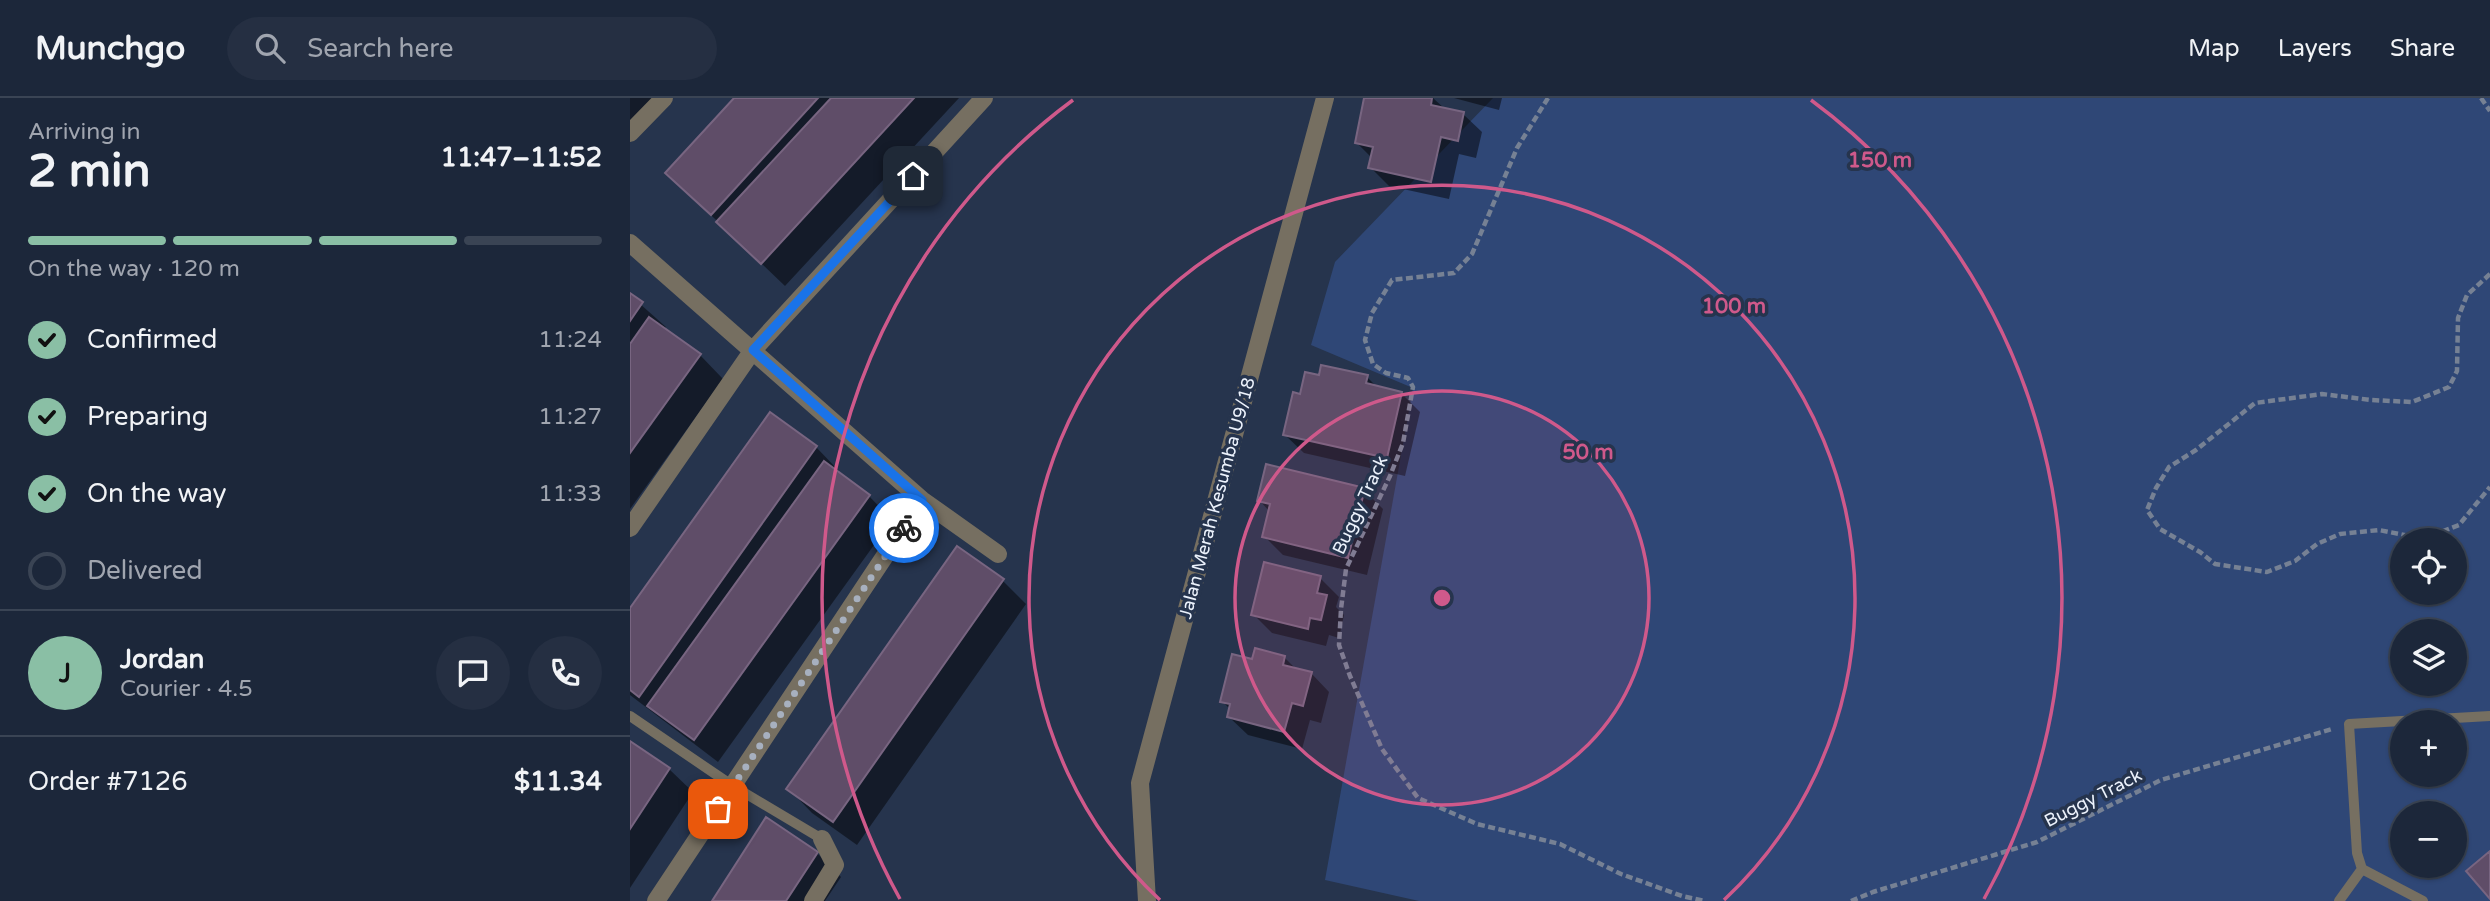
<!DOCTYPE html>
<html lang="en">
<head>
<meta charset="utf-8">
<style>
	:root { --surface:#1c273a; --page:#252f42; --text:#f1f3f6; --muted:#a0a5af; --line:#3a4454; --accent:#8abfa5 }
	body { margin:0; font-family:"Varela Round",sans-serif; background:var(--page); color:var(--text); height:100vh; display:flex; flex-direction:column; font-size:26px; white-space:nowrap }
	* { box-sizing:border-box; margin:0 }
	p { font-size:23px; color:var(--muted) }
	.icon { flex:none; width:38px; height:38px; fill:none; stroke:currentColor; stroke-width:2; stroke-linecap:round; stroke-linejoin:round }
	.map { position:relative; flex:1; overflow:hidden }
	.details { display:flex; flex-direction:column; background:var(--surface); width:630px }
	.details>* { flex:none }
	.tools { position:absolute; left:1760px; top:430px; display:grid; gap:14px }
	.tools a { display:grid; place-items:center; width:77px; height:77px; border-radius:50%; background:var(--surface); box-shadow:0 2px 5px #0004,0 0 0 2px var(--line); font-size:35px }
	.pin { position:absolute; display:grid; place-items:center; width:60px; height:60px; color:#fff; margin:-30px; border-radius:14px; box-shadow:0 4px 10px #0006 }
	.courier { position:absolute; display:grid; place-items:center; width:70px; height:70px; margin:-35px; border:5px solid #1a73e8; border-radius:50%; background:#fff; color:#222; box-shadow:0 2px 9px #0007 }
	.summary em { font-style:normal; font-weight:700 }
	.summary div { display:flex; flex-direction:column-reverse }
	.summary { display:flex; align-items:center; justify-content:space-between; height:119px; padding:0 28px }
	h1 { font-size:46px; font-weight:700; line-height:52px }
	.bar { display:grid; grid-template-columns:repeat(4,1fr); gap:10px 7px; align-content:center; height:84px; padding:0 28px }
	.bar i { height:9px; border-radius:5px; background:var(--line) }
	.bar .active { background:var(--accent) }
	.bar p { grid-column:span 4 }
	.line { display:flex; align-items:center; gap:18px; padding:0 28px; border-top:2px solid var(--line) }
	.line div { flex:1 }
	.round { display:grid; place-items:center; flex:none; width:74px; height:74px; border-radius:37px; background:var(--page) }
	ol { padding:0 28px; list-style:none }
	li { display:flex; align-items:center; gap:21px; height:77px }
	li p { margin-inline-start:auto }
	li .icon { padding:7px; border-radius:50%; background:var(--accent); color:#111; stroke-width:4 }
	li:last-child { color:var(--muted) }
	li i { width:38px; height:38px; border:4px solid var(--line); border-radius:50% }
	header { display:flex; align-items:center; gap:42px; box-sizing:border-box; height:98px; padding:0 35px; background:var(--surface); border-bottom:2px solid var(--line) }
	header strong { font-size:33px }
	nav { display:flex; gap:38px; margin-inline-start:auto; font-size:24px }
	.search { width:490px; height:63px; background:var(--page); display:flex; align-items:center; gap:18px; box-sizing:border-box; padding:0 24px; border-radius:38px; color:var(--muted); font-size:26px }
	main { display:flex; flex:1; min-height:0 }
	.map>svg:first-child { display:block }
	.green { fill:#2f4776; fill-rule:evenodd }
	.shadow { fill:#0007 }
	.building { fill:#5f4d68; stroke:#786581; stroke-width:2 }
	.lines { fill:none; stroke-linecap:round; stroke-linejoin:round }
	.path { stroke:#768194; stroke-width:4.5; stroke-dasharray:7 3.5; stroke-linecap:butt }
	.service { stroke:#766f61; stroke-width:10 }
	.minor { stroke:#766f61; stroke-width:18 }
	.done { stroke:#a7b0bf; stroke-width:7; stroke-dasharray:0 12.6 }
	.route { stroke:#1a73e8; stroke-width:9 }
	.ring { fill:none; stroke:#cf598b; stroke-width:3.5 }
	.labels { text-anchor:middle; stroke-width:7; stroke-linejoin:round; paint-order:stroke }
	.street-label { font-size:18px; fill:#ecf2fc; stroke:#26344d }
	.centre { fill:#cf598b; stroke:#26344d; stroke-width:3.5 }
	.ring-label { font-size:21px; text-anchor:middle; font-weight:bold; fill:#cf598b; stroke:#26344d; stroke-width:7; stroke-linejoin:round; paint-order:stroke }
</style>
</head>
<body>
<header>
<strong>Munchgo</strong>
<div class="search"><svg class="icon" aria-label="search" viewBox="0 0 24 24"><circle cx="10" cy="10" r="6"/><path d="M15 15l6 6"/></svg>Search here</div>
<nav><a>Map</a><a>Layers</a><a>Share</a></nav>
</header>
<main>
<section class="details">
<div class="summary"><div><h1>2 min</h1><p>Arriving in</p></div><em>11:47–11:52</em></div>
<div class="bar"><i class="active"></i><i class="active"></i><i class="active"></i><i></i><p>On the way · 120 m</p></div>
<ol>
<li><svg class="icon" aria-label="check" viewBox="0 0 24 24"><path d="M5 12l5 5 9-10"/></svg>Confirmed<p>11:24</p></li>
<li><svg class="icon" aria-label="check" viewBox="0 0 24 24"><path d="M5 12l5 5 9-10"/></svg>Preparing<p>11:27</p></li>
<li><svg class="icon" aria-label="check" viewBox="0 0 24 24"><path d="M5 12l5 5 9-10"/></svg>On the way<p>11:33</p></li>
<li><i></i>Delivered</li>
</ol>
<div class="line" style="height:126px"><b class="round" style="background:var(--accent);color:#111">J</b><div><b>Jordan</b><p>Courier · 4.5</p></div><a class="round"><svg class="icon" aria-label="chat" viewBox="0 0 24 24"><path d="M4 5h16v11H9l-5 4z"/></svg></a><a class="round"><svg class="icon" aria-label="phone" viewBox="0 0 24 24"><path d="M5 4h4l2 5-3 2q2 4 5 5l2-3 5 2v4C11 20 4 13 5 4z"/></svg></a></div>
<div class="line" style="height:91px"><div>Order #7126</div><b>$11.34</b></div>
</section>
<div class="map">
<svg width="1860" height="803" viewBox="0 0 1860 803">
	<rect width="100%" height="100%" fill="#26344d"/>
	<path class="green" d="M863,0H1860V803H789L695,782L783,290L681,247L705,164ZM1773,443H1825V495H1773ZM1773,534H1825V586H1773ZM1773,625H1825V677H1773ZM1773,716H1825V768H1773Z"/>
	<path class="shadow" d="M0,0H26L0,28Z
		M106,0H329L155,188L37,75Z
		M736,0H803L815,11L833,16L852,34L846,60L829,56L819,101L759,88L740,69L742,60L727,45Z
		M824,0H872L869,12Z
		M0,197L36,229L34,231L70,257L93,281L0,411Z
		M690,279H737L747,289L771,295L790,314L775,378L674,355L655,337L672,298Z
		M186,349L209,373L207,376L239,398L262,422L88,664L0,597V513Z
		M734,392L753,411L737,477L653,457L634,438L640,414L629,402Z
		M690,480L709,499L706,509L714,517L709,540L699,537L696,548L642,535L623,516Z
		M373,483L396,506L227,747L182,715L159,691Z
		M654,559L667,572L681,575L699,594L691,625L680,622L672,651L618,637L599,619L601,612L592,603L623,563Z
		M0,645L39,671L63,694L0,790Z
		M136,722L187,755L211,779L195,803H84Z"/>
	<path class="building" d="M104,0H188L81,117L35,75Z
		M201,0H284L131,166L86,124Z
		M734,0H802L801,7L834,14L828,43L811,39L801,84L738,70L743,49L725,45Z
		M0,195L13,204L0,223Z
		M19,219L71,256L0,355V246Z
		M691,267L738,277L736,285L772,294L757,360L653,337L663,294L670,296L675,274L689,277Z
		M140,314L187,348L9,599L0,592V510Z
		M194,363L240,397L64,642L17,608Z
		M636,366L735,390L718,460L632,439L640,406L627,403Z
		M327,448L374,481L203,724L156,691Z
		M634,464L691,478L687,495L697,497L691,522L680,520L678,531L621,517Z
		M625,550L655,558L653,567L682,574L673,608L662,605L654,634L597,619L600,606L590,604L602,556L622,561Z
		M0,643L40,670L0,731Z
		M136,719L188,754L156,803H82Z
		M1860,753V801L1836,773Z"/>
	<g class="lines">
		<path class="path" d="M918,0L887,50L842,156L824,175L762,182L742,215L735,242L743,266L756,275L778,280L783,289L773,345L760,378L716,471L711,511L709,547L720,578L752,651L788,700L847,726L930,746L991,776L1052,798L1075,803
			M1851,0L1860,13
			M1860,176L1837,197L1828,220L1827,273L1819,289L1782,304L1741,302L1692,296L1625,305L1566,352L1539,369L1526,390L1517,412L1530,431L1570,454L1585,466L1637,474L1665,463L1687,446L1710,436L1749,432L1785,439L1806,436L1829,427L1860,389
			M1221,803L1243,794L1407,744L1531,682L1702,631"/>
		<path class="service" d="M0,618L103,688L192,741
			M1709,803L1732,771
			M1793,803L1732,771L1727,755L1719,626L1860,618"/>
		<path class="minor" d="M0,35L34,0
			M0,145L292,402L368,456
			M0,430L123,252L354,0
			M26,803L292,402
			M183,803L205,767L192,741
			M517,803L510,685L695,0"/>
	</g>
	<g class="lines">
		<path class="done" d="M88,711L274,430"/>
		<path class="route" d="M274,430L292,402L123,252L283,78"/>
	</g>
	<circle cx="812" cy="500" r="207" fill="#cf598b" fill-opacity=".12"/>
	<g class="ring">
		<circle cx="812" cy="500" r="207"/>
		<path d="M530 802A413 413 0 1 1 1094 802"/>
		<path d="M270 801A620 620 0 0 1 443 2M1181 2A620 620 0 0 1 1354 801"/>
	</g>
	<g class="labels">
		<g class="street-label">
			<text transform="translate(587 400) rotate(-75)" y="6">Jalan Merah Kesumba U9/18</text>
			<text transform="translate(730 407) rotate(-65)" y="6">Buggy Track</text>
			<text transform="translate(1463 700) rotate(-27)" y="6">Buggy Track</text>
		</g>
	</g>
	<circle cx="812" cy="500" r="10" class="centre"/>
	<g class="ring-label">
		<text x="1250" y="69">150 m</text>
		<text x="1104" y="215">100 m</text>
		<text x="958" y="361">50 m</text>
	</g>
</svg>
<div class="tools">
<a><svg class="icon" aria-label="locate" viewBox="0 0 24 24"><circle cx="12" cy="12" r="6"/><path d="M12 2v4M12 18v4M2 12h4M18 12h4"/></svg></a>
<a><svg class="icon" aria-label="layers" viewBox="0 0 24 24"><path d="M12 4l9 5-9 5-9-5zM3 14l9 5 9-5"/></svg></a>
<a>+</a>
<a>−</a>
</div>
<div class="pin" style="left:88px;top:711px;background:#ea580c"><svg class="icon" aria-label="bag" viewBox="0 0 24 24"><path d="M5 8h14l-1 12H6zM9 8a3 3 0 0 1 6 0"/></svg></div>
<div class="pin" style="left:283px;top:78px;background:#1f2937"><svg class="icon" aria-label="home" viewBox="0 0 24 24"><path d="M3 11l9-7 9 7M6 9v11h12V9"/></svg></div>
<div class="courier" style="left:274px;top:430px"><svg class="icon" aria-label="bike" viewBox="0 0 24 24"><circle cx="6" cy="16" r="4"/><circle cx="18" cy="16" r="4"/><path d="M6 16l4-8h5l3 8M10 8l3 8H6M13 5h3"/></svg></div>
</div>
</main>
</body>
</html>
